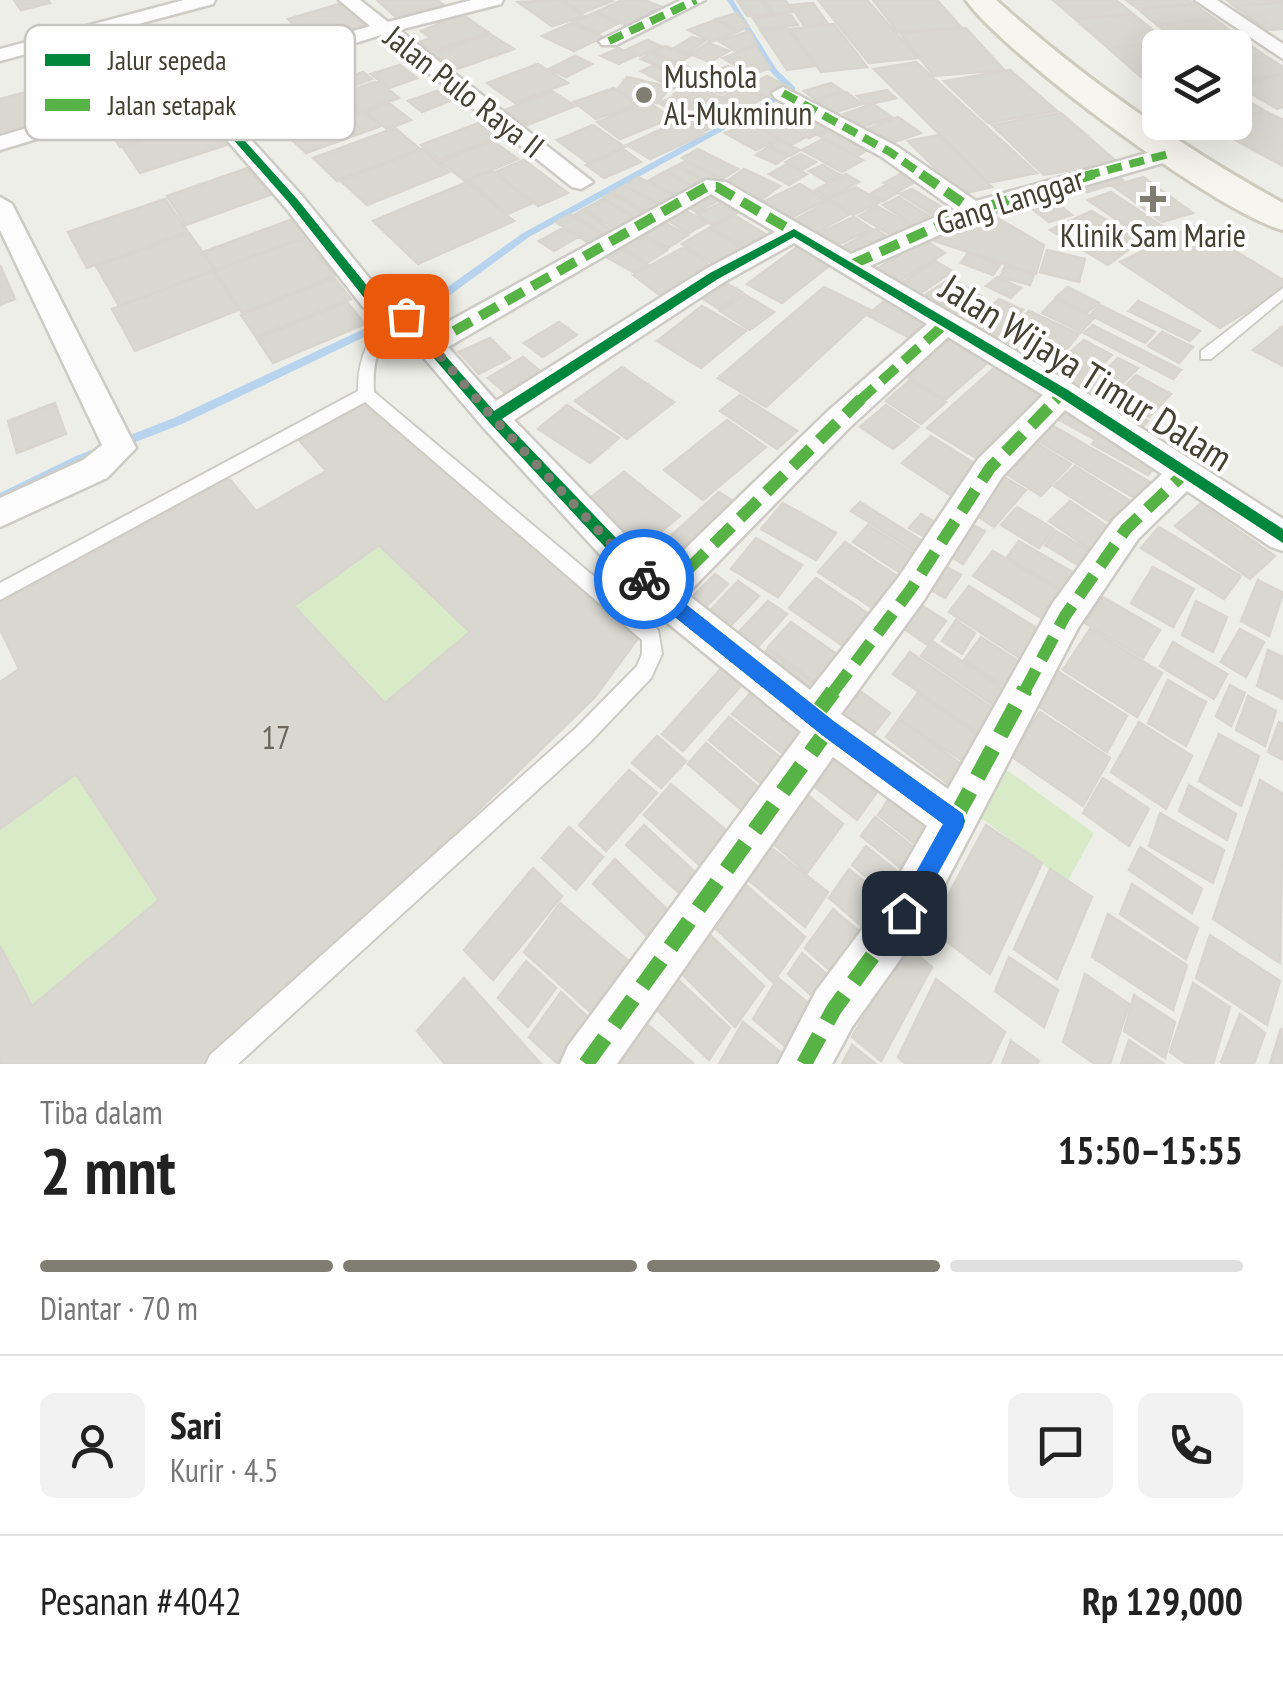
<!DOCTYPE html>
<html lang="id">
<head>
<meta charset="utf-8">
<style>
	:root { --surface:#fff; --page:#f2f2f2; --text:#222; --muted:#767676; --line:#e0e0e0; --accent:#807d73 }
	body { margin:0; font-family:"PT Sans Narrow",sans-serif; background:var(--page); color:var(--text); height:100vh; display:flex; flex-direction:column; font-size:38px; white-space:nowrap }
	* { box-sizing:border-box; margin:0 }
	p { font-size:32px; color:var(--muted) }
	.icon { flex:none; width:55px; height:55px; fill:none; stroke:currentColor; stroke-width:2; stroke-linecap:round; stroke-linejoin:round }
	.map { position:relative; height:1064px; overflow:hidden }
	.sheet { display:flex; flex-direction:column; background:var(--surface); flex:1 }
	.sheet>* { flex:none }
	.buttons { position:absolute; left:1142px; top:30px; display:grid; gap:20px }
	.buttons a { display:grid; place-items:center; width:110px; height:110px; border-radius:15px; background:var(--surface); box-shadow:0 10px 40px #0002; font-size:50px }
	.pin { position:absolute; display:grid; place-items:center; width:85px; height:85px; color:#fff; margin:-42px; border-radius:20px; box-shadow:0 5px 15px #0006 }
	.courier { position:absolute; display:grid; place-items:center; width:100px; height:100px; margin:-50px; border:8px solid #1a73e8; border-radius:50%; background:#fff; color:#222; box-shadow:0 2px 12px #0007 }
	.summary em { font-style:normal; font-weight:800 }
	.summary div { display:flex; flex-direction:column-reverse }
	.summary { display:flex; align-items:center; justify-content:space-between; height:170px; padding:0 40px }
	h1 { font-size:65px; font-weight:800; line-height:75px }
	.bar { display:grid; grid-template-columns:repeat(4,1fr); gap:15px 10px; align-content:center; height:120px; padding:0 40px }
	.bar i { height:12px; border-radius:8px; background:var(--line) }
	.bar .on { background:var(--accent) }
	.bar p { grid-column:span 4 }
	.line { display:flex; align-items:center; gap:25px; padding:0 40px; border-top:2px solid var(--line) }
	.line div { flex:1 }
	.round { display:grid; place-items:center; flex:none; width:105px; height:105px; border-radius:15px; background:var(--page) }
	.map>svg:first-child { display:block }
	.green { fill:#d8eac8 }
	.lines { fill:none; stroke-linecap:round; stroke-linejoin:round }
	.stream { fill:#b7d3ee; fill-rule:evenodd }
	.building { fill:#d8d7d0; stroke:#d7d5ce; stroke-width:2.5; fill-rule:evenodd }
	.lane-casing { stroke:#cdcbc5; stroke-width:4 }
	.street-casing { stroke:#cdcbc5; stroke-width:5 }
	.secondary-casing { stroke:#ceccbf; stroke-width:6 }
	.lane { fill:#fcfcfc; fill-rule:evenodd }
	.street { fill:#fcfcfc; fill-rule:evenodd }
	.secondary { fill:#f6f5ee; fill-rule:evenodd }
	.quiet-far3 { stroke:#57b346; stroke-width:8; stroke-dasharray:15 8; stroke-linecap:butt }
	.quiet-far2 { stroke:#57b346; stroke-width:10; stroke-dasharray:20 10; stroke-linecap:butt }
	.quiet-far1 { stroke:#57b346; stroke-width:12; stroke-dasharray:25 12; stroke-linecap:butt }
	.quiet { stroke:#57b346; stroke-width:16; stroke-dasharray:32 16; stroke-linecap:butt }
	.cycleway-casing { stroke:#fff; stroke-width:6 }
	.cycleway { fill:#00873e; fill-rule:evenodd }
	.route { fill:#1a73e8 }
	.done { stroke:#807d73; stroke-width:10; stroke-dasharray:0 18 }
	.poi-dot { fill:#807d73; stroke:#fff; stroke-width:4 }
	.labels { text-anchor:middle; stroke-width:8; stroke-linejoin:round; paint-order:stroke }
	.far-poi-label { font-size:32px; fill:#444034; stroke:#fff; text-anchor:start }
	.far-street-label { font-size:32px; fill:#444034; stroke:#fff }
	.number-label { font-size:32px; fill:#6a665c }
	.street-label { font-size:38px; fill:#444034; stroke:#fff }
	.key { fill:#fff; stroke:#c7c6c2; stroke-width:2.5 }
	.key-label { font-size:28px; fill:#444034 }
</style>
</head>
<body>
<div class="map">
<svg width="1283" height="1064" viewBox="0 0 1283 1064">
	<rect width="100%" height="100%" fill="#eeeee8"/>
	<path class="green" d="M379,545L470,632L385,703L294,606Z
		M994,761L1094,833L1067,882L965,806Z
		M76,774L159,900L32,1006L0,946V829Z"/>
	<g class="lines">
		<path class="stream" d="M727,0H733L777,70L795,87V91L529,237L446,298L182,424L84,462L0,503V493L76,456L174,418L438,294L523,233L787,89L770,71Z"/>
	</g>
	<path class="building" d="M14,0H48L50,3L21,10Z
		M377,0H437L445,6L398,19Z
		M559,0L584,16L552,26L518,2Z
		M562,0H610L612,1L582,13Z
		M622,0H644L662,7L626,25L596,12Z
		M737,0H762L771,14L747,16Z
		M764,0H785L794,12L774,14Z
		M818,0H867L918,58L869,63Z
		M873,0H937L961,27L898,32Z
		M1053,0H1116L1133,14L1075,19Z
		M1126,0H1189L1194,4L1138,9Z
		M1227,0H1283V2L1234,6Z
		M346,2L372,24L311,41L288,19Z
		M1283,2V29L1266,30L1234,6Z
		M813,3L828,24L804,26L790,5Z
		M1194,4L1215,19L1157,25L1138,9Z
		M593,13L619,23L599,33L573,22Z
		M737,13L748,27L738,31L716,19Z
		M462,14L489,33L432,51L420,42L431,38L421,31Z
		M790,14L798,25L760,29L753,18Z
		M1133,14L1168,42L1108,48L1075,19Z
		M1215,19L1239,37L1180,43L1157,25Z
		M715,20L737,32L711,42L688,30Z
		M571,23L603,37L574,51L542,36Z
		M834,24L867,67L821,72L790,29Z
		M787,28L815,66L787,70L761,31Z
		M966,28L1004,70L934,76L900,33Z
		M750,31L757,45L737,52L719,41Z
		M490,34L514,49L454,70L432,54Z
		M692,37L705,41L687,53L674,48Z
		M1239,37L1264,55L1235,58V48H1186L1180,43Z
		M647,40L661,46L640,56L626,50Z
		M1168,42L1175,48H1160V75L1141,77L1108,48Z
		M708,43L729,51L710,62L690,54Z
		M665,46L690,56L678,63L653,52Z
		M756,46L770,68L751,75L723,58Z
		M618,48L636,56L619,64L601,56Z
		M651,53L679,65L669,71L641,59Z
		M1264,55L1283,67V74L1235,83V58Z
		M575,56L592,64L566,77L549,69Z
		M916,62L1037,173L988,183L874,69Z
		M538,64L568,83L515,103L487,83Z
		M400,65L417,78L389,88L371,74Z
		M655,65L687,82L673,88L641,71Z
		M685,65L705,75L689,82L670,72Z
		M728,66L749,77L737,82L716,70Z
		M1010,70L1057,111L988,123L944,81Z
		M363,72L372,79L342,90L333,82Z
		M1283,74V107L1277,109L1237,85Z
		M767,76L789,87L767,98L744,87Z
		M627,77L670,87L658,103L630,99L617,90Z
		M724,78L740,86L721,94L706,86Z
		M378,81L399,98L363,111L342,93Z
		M831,83L843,91L816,100L804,91Z
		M695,84L718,96L697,106L674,94Z
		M45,87L63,117L0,136V99Z
		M742,87L764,98L745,108L723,97Z
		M614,88L636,105L596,119L574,102Z
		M887,90L896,98L866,105L857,96Z
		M437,91L450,101L422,112L408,101Z
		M552,91L575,106L527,125L505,110Z
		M846,92L862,104L832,113L816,100Z
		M1235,93L1265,111L1235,122Z
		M184,95L204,121L120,147L102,119Z
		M674,96L693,107L678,114L659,103Z
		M720,97L747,110L725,121L698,108Z
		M344,98L359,110L282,138L268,124Z
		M795,101L818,114L792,127L768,114Z
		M648,102L672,118L620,139L597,122Z
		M389,103L411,120L387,129L366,112Z
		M873,104L892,117L862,127L844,114Z
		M696,108L722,122L705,131L678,116Z
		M363,111L381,126L306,153L289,137Z
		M1265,111L1283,120V166L1215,129Z
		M764,113L806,137L791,145L748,121Z
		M1061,113L1117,162L1044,175L992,125Z
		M821,115L837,123L809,138L792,129Z
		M898,117L921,133L891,143L869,128Z
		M206,120L226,145L140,173L122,146Z
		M681,120L704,134L650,159L627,145Z
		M748,122L778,139L756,150L725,133Z
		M479,123L498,137L439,160L421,145Z
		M593,125L625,147L588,163L557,140Z
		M837,125L876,145L857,156L818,135Z
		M395,128L420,149L337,181L313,158Z
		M938,135L992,187L961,194L908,141Z
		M823,139L863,160L842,172L802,150Z
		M780,140L800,150L790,156L770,146Z
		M493,141L518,159L465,181L441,162Z
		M768,147L788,156L776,164L756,155Z
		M422,149L449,172L367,205L341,181Z
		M623,149L641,162L604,178L586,165Z
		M698,149L738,169L722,179L682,158Z
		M801,154L816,162L802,170L786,162Z
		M524,160L568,193L538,206L495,172Z
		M686,161L716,177L708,181L678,165Z
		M787,164L807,174L789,185L769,174Z
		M823,165L840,175L827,182L809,171Z
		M676,166L705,181L695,187L666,171Z
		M248,168L270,195L186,225L167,196Z
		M744,169L780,186L758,202L722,185Z
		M910,169L925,176L899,191L884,183Z
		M1110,170L1124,181L1087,192L1072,180Z
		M492,171L533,203L508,214L468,181Z
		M664,172L696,189L680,198L648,181Z
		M846,174L859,182L828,198L815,190Z
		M638,177L674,195L660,204L624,186Z
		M1143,177L1193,213L1162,222L1113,186Z
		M467,182L514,221L418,264L373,221Z
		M800,184L826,200L789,219L763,202Z
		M886,185L899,192L883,201L870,194Z
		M624,186L661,206L649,213L612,192Z
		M856,187L880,202L853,215L829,199Z
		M707,189L721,199L696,212L681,202Z
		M912,189L948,211L936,217L900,194Z
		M1111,192L1162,226L1139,235L1088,200Z
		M611,193L647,214L638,219L603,198Z
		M1044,193L1072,215L1049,222L1021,200Z
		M899,197L937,221L920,229L883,205Z
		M165,199L188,232L87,268L68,232Z
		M603,199L636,219L617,230L584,209Z
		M829,201L850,214L811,235L791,222Z
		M723,202L739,212L712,225L697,214Z
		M877,206L911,225L893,236L859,216Z
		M681,208L707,223L689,233L664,218Z
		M582,210L613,231L605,235L574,215Z
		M1092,211L1140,241L1108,265L1050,230Z
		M989,213L1044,245L1036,274L922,237Z
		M570,214L603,235L589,243L556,222Z
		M734,215L770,237L748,250L711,227Z
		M298,217L312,234L215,270L203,252Z
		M854,217L872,229L835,246L817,234Z
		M660,220L688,235L668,248L640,233Z
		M1194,226L1283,280V289L1220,328L1120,262Z
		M563,228L578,237L554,251L539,241Z
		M709,228L746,251L718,267L682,244Z
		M876,229L889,238L853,257L840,248Z
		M636,232L667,250L647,263L616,244Z
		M189,233L215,270L119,306L96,266Z
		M304,238L335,276L242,313L214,271Z
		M925,240L945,253L899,281L878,268Z
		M609,243L648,265L635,273L597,252Z
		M800,245L834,262L782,303L747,284Z
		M684,247L712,267L661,296L633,275Z
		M1047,250L1085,259L1079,282L1040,272Z
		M968,253L1000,265L993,275L961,263Z
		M935,261L953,271L915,297L897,286Z
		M0,265L15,299L0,305Z
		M1005,266L1034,274L1030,285L1000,277Z
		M213,271L239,310L135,351L112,309Z
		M997,277L1021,288L1011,298L986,286Z
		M334,278L351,299L256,337L241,315Z
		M951,278L981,296L950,318L919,299Z
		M726,283L742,292L719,309L703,299Z
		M824,287L871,310L766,407L718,378Z
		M1068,287L1099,303L1086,313L1056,297Z
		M744,294L774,312L750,330L720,311Z
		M888,298L939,325L919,343L867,315Z
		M999,299L1023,310L992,341L968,329Z
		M1055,299L1094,318L1081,332L1042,313Z
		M1138,301L1200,331L1190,341L1129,311Z
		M347,302L365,324L273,363L257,339Z
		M1100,305L1155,332L1145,343L1090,315Z
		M702,306L746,331L701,368L657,341Z
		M1029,311L1079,334L1067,349L1016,325Z
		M559,322L577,335L543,357L524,343Z
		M1093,325L1181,370L1173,379L1084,333Z
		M1283,326V366L1253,350Z
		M1014,330L1036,341L1018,359L995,348Z
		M1162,332L1193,347L1179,363L1148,346Z
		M954,336L993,358L945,400L906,376Z
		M490,338L510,358L479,374L459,352Z
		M1045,340L1067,351L1044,373L1023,361Z
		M1084,340L1112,355L1076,390L1046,373Z
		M523,357L544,374L509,396L488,378Z
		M1118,358L1138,368L1098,407L1078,396Z
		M1002,361L1059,393L986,464L927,428Z
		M622,367L674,402L627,439L575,401Z
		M1136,375L1171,394L1149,417L1114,398Z
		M910,380L946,402L921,424L886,401Z
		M740,395L797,431L777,449L720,411Z
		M1065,402L1106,426L1094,439L1052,416Z
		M1114,402L1148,421L1136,433L1102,413Z
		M55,403L66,434L17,453L8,421Z
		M363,404L642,633L595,697L357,928L203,1064H0V946L32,1006L159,900L76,774L0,829V682L19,669L0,629V603L229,478L256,511L326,471L299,440ZM379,545L470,632L385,703L294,606Z
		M567,405L619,438L590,463L538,429Z
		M886,405L919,427L893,449L860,427Z
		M727,420L766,447L703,500L664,470Z
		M1045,421L1150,482L1136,499L1030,436Z
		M1107,428L1162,460L1148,475L1092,444Z
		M931,436L982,468L953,497L902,463Z
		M1028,438L1071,464L1041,496L997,468Z
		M1075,466L1138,506L1119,528L1054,486Z
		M624,472L680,516L642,547L586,501Z
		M997,473L1026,490L994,527L966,508Z
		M719,492L745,509L675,576L649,556Z
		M1070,501L1117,533L1097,554L1049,521Z
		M860,502L932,547L924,557L851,511Z
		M783,503L836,533L816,560L761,529Z
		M1200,504L1275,556L1250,579L1175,526Z
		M1017,507L1054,529L1039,548L1001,525Z
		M921,514L946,529L935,543L909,528Z
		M967,522L985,531L963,564L945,553Z
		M868,525L925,561L910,579L853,542Z
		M1159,527L1241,576L1224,599L1141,548Z
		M1056,531L1099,557L1088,571L1045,545Z
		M756,538L802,565L778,597L731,569Z
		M1019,541L1081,577L1070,595L1007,557Z
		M845,542L911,585L886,617L818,572Z
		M993,551L1066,595L1048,622L973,576Z
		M938,562L961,575L945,598L923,585Z
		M1153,567L1194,589L1173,627L1131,603Z
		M715,574L728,584L702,611L688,601Z
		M816,578L879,621L853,653L789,608Z
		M1258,580L1283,593L1269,636L1241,621Z
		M738,581L759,596L724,633L703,618Z
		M969,586L1043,632L1024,661L949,612Z
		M1103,597L1160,630L1143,658L1085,623Z
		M768,601L787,614L750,656L730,641Z
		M1196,601L1227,617L1213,652L1182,635Z
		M918,603L946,621L928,645L900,626Z
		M956,620L975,633L962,654L942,641Z
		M791,622L842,658L819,685L768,647Z
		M1090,629L1162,673L1137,717L1063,670Z
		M1240,629L1264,642L1246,677L1221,662Z
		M981,637L1029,668L1013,692L964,660Z
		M932,641L1014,696L1003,712L921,656Z
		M1173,642L1227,674L1214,699L1160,666Z
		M768,649L827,693L812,711L752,665Z
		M1268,650L1283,657V699L1257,686Z
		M910,652L1001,714L985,738L893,674Z
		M727,662L748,678L683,751L662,734Z
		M1056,670L1127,716L1107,752L1035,704Z
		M1168,680L1206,702L1186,746L1148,723Z
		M759,683L818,728L792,761L732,714Z
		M1230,685L1245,693L1231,726L1216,716Z
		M860,691L890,713L864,746L834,723Z
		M918,693L979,736L963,761L899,719Z
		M1248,696L1276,711L1265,746L1236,730Z
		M1040,712L1110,758L1083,806L1011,756Z
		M729,717L785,761L764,786L709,740Z
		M899,719L972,772L959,792L886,737Z
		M1139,722L1192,756L1166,809L1111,772Z
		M1279,722L1283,724V760L1268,752Z
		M1219,734L1259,756L1241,806L1199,781Z
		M657,736L686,761L661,788L632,763Z
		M706,743L764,792L746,814L688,764Z
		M845,747L887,778L857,820L815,787Z
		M629,770L657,793L606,851L579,825Z
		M1103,778L1149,809L1129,846L1083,813Z
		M1260,780L1283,794L1280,963L1213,919Z
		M671,784L734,837L707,872L644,815Z
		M1189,785L1236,814L1227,840L1179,811Z
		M896,788L940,821L921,849L878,815Z
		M805,793L843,824L807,873L768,839Z
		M1160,813L1224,850L1213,883L1149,846Z
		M875,817L926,857L913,878L861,836Z
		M644,825L706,882L689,902L626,845Z
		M986,825L1042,863L990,974L930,929Z
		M569,827L603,857L576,890L542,858Z
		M769,846L828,892L805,927L746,878Z
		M866,846L913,884L900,905L852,865Z
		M1140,847L1202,889L1192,913L1129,870Z
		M615,859L679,921L658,947L593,884Z
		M533,868L562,896L493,980L464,950Z
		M849,869L900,910L879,941L829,898Z
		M1050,869L1092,897L1057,979L1014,949Z
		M1132,884L1198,928L1186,959L1120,914Z
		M746,885L805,937L773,982L714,927Z
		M560,903L631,963L596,1017L524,952Z
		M833,909L873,943L846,985L805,948Z
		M1108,914L1187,965L1173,1010L1092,957Z
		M707,932L764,986L735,1027L678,970Z
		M1210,935L1280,981L1267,1025L1196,978Z
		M905,945L932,967L881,1061L852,1037Z
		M802,953L837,983L823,1006L788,974Z
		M1009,957L1058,990L1044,1027L995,991Z
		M526,961L556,988L528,1027L498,998Z
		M1085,974L1129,1004L1110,1064H1095L1063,1042Z
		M464,978L541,1064H445L417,1031Z
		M676,978L730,1028L709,1060L655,1008Z
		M778,978L825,1017L801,1060L753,1019Z
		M936,979L1005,1032L990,1064H906L898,1057Z
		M1193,983L1230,1007L1213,1064H1187L1170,1052Z
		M561,992L592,1021L564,1064H558L529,1037Z
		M1134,995L1175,1022L1165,1058L1124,1031Z
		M1240,1014L1265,1033L1254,1064H1224L1221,1062Z
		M640,1018L693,1063V1064H611Z
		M743,1022L795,1064H719Z
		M1281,1028L1283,1064H1270Z
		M1129,1040L1164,1064H1121Z
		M1011,1041L1039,1061L1037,1064H1002Z
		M852,1045L876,1064H842Z"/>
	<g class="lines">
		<defs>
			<path id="lane" d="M1283,288V299L1211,359H1201V351Z
				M405,312L410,314V320C379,342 372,354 374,392L658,630L662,654L651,678L590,742L238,1064H206L210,1055L576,728L637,666L642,654V640L365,402L0,600V583L358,391C358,355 370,327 405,312Z"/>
			<path id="street" d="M184,0H215L213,4L0,61V49Z
				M339,0H360L388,22L472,0H503L501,4L399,30L593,182L581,189L572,187L381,35L205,89L303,197L383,295L415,310L433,330L706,180L726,182L851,254L954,209L882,157L775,98L772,93L783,87L898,147L976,201L1172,146L1184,153L1180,158L984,215L870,266L1074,385L1283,519V551L1271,547L1187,491L1138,539L1078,628L921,930L852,1027L832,1064H778L816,991L887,896L927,826L833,757L617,1064H560L568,1046L801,732L648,607L482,426L395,324L363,307L285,207L187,94L0,150V136L370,26ZM711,194L775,232L704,270L496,401L448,347ZM794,243L927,324L827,412L661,572L514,420L724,282ZM948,337L1043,395L978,459L898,578L810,690L687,594L849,428ZM1065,410L1162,474L1114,519L1052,604L948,789L841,714L924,600L1002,477Z
				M681,0H705L616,45H602L599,41Z
				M1195,0H1217L1283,44V59Z
				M0,197L12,204L136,448L107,478L0,527V498L83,460L102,445L0,230Z"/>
			<path id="secondary" d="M966,0H996C1084,79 1180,146 1283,203V230C1219,214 1005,55 966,0Z"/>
		</defs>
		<use href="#lane" class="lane-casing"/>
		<use href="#street" class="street-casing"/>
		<use href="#secondary" class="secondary-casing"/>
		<use href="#lane" class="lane"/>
		<use href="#street" class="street"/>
		<use href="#secondary" class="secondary"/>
		<path class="quiet-far3" d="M609,41L696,0
			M783,93L890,152L924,176
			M1085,176L1172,153"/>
		<path class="quiet-far2" d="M921,174L974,211
			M853,264L969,212L1094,174
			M428,346L706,187H717L794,232
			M859,401L946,323
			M1055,401L1063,393"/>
		<path class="quiet-far1" d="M661,596L861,399
			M833,692L911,589L990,468L1057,399
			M1024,692L1065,616L1126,529L1186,472"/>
		<path class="quiet" d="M814,717L835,689
			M586,1064L828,729
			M804,1064L834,1009L904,913L1025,689"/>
		<defs>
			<path id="cycleway" d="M187,83H193L298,200L377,298L409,314L494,411L710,273L794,229L1068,390L1283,529V543L1058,396L794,237L718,279L502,419L667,591L834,723L963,814L965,821L963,828L956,830L949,828L822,735L655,601L488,421L401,320L369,304L290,204L187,87Z"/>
		</defs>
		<use href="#cycleway" class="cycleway-casing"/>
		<use href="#cycleway" class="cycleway"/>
	</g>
	<path class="route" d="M644,571L835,722L963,814V828L912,921L904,924L897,921L893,913L943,824L822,735L655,601L636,579Z"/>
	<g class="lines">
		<path class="done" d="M406,316L493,418L644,579"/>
	</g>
	<g class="poi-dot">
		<circle cx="644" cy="95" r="10"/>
		<path d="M1148 184h10v10h10v10h-10v10h-10v-10h-10v-10h10z"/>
	</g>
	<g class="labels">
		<g class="far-poi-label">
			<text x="664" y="88">Mushola<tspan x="664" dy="37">Al-Mukminun</tspan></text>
			<text x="1153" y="247" text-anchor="middle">Klinik Sam Marie</text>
		</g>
		<g class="far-street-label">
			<text transform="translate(464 92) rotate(38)" y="11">Jalan Pulo Raya II</text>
			<text transform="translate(1010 201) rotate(-18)" y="11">Gang Langgar</text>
		</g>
		<g class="number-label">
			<text x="276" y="749">17</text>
		</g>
		<g class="street-label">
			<text transform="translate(1086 373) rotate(32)" y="13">Jalan Wijaya Timur Dalam</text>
		</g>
	</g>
	<rect x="25" y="25" width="330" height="115" rx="15" class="key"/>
	<rect x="45" y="54" width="45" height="12" fill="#00873e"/>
	<rect x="45" y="99" width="45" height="12" fill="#57b346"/>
	<g class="key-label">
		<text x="108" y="70">Jalur sepeda</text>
		<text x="108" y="115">Jalan setapak</text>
	</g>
</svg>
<div class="buttons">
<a><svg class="icon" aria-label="layers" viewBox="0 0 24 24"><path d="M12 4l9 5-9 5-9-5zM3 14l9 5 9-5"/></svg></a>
</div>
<div class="pin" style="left:406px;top:316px;background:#ea580c"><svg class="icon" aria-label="bag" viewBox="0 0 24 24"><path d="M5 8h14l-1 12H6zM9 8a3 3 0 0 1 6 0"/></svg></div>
<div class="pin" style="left:904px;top:913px;background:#1f2937"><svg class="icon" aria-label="home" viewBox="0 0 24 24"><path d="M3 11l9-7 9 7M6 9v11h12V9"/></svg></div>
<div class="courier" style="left:644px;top:579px"><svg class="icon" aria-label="bike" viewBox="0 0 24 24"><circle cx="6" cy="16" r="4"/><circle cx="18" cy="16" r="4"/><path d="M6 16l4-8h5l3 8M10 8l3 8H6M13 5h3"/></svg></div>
</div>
<section class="sheet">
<div class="summary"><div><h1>2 mnt</h1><p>Tiba dalam</p></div><em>15:50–15:55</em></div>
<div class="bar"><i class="on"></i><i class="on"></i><i class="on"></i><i></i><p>Diantar · 70 m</p></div>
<div class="line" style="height:180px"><a class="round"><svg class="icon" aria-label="person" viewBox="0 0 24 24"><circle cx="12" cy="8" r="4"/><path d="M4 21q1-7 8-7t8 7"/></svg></a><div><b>Sari</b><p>Kurir · 4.5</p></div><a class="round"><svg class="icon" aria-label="chat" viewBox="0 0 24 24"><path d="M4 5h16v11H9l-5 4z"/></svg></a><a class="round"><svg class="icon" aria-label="phone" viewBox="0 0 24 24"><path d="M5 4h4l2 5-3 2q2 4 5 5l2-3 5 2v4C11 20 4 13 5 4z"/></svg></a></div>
<div class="line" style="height:130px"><div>Pesanan #4042</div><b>Rp 129,000</b></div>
</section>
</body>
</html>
